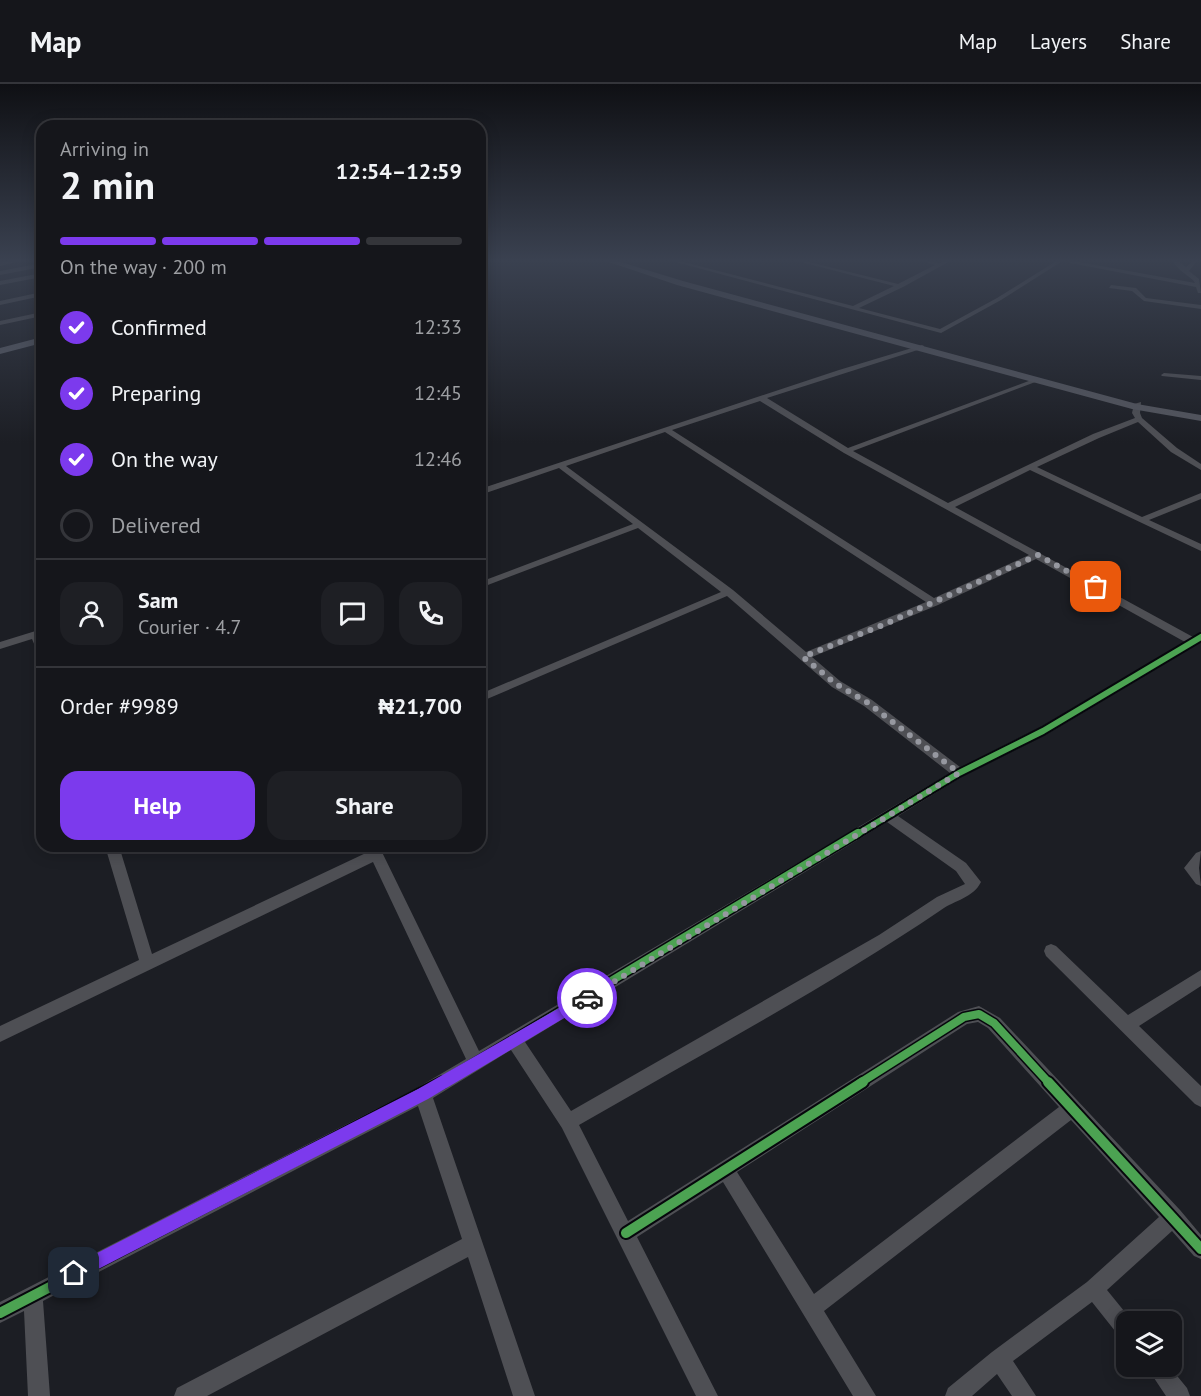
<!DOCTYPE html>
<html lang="en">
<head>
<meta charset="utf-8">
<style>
	:root { --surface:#15161b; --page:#1e1f24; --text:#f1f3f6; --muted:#9d9fa3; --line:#34353a; --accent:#7c3aed }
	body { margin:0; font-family:"PT Sans",sans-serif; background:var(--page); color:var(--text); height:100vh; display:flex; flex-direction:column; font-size:22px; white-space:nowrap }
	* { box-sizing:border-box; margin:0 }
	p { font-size:20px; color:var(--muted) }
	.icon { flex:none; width:33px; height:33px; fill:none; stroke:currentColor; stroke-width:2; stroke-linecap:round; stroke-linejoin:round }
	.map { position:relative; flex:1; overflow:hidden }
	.details { position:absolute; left:36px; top:36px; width:450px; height:732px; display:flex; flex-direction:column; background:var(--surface); border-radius:18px; box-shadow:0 3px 15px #0003,0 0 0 2px var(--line) }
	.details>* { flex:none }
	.controls { position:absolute; left:1116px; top:1227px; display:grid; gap:12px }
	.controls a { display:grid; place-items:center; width:66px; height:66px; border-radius:12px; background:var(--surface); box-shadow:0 3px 15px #0003,0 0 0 2px var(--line); font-size:30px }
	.pin { position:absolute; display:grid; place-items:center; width:51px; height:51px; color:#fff; margin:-26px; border-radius:12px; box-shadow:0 3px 9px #0006 }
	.courier { position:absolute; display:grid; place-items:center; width:60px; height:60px; margin:-30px; border:4px solid #7c3aed; border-radius:50%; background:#fff; color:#222; box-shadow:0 2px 8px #0007 }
	.headline em { font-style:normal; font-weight:600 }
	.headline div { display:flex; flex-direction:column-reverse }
	.headline { display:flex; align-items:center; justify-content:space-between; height:102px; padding:0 24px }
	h1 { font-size:39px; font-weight:600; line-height:45px }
	.bar { display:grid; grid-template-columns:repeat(4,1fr); gap:9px 6px; align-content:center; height:72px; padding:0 24px }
	.bar i { height:8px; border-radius:4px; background:var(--line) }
	.bar .active { background:var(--accent) }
	.bar p { grid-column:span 4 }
	.line { display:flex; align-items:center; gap:15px; padding:0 24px; border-top:2px solid var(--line) }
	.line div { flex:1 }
	.round { display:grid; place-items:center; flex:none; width:63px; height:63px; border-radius:18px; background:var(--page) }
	ol { padding:0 24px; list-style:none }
	li { display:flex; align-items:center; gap:18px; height:66px }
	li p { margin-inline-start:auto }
	li .icon { padding:6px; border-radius:50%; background:var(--accent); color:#fff; stroke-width:4 }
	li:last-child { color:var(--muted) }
	li i { width:33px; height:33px; border:3px solid var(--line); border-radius:50% }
	.primary-button { display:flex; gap:12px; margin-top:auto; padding:12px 24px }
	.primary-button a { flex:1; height:69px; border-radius:18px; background:var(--accent); color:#fff; font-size:24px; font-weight:600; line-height:69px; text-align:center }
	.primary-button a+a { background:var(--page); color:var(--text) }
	header { display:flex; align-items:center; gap:36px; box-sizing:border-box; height:84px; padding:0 30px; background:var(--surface); border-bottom:2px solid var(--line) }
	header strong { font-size:28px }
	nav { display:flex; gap:33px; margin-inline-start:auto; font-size:21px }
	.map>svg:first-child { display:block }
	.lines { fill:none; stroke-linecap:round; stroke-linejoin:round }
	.minor { fill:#4e4f54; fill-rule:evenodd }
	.secondary { fill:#54565e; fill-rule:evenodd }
	.primary { fill:#5a5d66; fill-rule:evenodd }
	.cycleway-far2-casing { stroke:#06070c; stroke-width:10 }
	.cycleway-far1-casing { stroke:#06070c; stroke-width:11 }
	.cycleway-casing { stroke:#06070c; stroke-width:14 }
	.cycleway-far2 { stroke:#4ca352; stroke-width:6 }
	.cycleway-far1 { stroke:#4ca352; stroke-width:8 }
	.cycleway { stroke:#4ca352; stroke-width:10 }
	.route { fill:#7c3aed }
	.done { stroke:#9698a0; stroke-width:6; stroke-dasharray:0 10.8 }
</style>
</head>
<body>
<header>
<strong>Map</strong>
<nav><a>Map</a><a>Layers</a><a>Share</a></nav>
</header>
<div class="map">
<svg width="1201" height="1312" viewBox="0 0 1201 1312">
	<rect width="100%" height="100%" fill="#1c1e24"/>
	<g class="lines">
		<path class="minor" d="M14,176H25L0,182V178Z
			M668,176H676L853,222L894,202L793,176H801L898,200L935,181L918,176L940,179L946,176H952L903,203L859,224L940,245L997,214L1058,176H1064L1001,216L941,249Z
			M1068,176L1195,199L1193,196L1180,186L1171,176H1177L1186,183L1193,177H1197L1189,187L1199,195L1201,209H1198L1196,203L1070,179Z
			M42,179V183L0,191V187Z
			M42,189V193L0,201V197Z
			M1111,201L1136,204L1146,214L1201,221V225L1144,217L1132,207L1109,204Z
			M42,208V212L0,221V217Z
			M42,228V232L0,241V237Z
			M922,261L924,262V264L767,314L848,364L1034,295H1038V297L853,367L948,419L1093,350L1135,334L1132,329L1134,320L1141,318L1140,329L1142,334L1177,364L1201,380V386L1171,368L1138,338L1099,354L1037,383L1142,433L1201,409V415L1149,436L1201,460V467L1030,386L955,423L1193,553L1201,550V558L1047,650L963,692L898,732L966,779L981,798C973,814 955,816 941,826C826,904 700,971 579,1041L628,1137L958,928L979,922L1000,934L1180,1126L1201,1151V1175L1194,1172L1172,1147L1107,1206L1133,1238H1126V1255L1119,1252L1092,1218L1013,1277L1036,1312H1012L997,1290L972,1312H945L948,1304L992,1268L1087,1198L1159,1133L1071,1036L824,1227L876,1312H853L723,1098L637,1153L718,1312H696L562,1044L511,966L433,1014L535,1312H513L468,1173L207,1312H174L177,1304L462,1155L418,1022L43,1217L50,1312H28L24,1227L0,1239V1218L417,1004L466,975L373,778L0,958V942L139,876L105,762H119L152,870L368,768L365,762H379L479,967L950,689L864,622L832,603L727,512L480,618V610L721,508L638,444L480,504V498L633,440L559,384L480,411V405L839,286ZM760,317L844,369L1029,471L934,514L672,346ZM665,348L926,518L806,568L733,506L566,382ZM1036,475L1185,558L1039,644L960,683L872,616L840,597L812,573L938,521ZM887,738L956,787L965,800L937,813L879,851L571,1027L525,958ZM978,938L988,944L1059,1023L814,1210L737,1088L967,940Z
			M1164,289L1201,292V296L1162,292L1161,291Z
			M42,545V570L37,567L32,555L0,565V558Z
			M1201,767L1199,784L1201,802L1196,800L1184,784L1196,769Z
			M1051,860L1056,862L1128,931L1201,886V902L1139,942L1201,1002V1023L1195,1020L1046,872L1044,867L1046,862Z
			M1146,1282H1169L1187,1304L1190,1312H1166Z"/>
		<path class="secondary" d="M603,176H614L683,197L1137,320L1201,331V337L1132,325L677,201Z"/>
		<path class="primary" d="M42,253V259L0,270V264Z"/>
		<defs>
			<path id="cycleway-far2" d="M856,751L959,689L1043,647L1201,553"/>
			<path id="cycleway-far1" d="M441,999L858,749
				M860,999L964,933L979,930L994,939L1049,999"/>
			<path id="cycleway" d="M1048,998L1201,1165
				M626,1149L863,998
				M0,1229L443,998"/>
		</defs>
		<use href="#cycleway-far2" class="cycleway-far2-casing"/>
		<use href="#cycleway-far1" class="cycleway-far1-casing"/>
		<use href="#cycleway" class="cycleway-casing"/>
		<use href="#cycleway-far2" class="cycleway-far2"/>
		<use href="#cycleway-far1" class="cycleway-far1"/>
		<use href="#cycleway" class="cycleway"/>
	</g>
	<linearGradient id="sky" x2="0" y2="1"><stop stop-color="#0f1014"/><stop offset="0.49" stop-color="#3a4150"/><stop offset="1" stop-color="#3a4150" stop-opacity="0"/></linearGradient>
	<rect width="1201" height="359" fill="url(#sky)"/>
	<path class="route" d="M587,908L593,914L591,918L428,1015L79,1195L74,1197L68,1195L66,1189L68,1184L418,1005Z"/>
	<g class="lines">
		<path class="done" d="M587,914L959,689L868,619L836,600L803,573L883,541L1038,471L1096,503"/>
	</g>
</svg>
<div class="controls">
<a><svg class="icon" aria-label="layers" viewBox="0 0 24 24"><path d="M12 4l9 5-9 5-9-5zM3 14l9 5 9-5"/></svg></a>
</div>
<div class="pin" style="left:1096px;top:503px;background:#ea580c"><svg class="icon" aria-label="bag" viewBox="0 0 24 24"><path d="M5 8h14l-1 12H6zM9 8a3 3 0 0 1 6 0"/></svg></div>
<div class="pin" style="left:74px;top:1189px;background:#1f2937"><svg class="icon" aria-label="home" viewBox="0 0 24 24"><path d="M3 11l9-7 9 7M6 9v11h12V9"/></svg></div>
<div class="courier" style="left:587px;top:914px"><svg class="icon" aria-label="car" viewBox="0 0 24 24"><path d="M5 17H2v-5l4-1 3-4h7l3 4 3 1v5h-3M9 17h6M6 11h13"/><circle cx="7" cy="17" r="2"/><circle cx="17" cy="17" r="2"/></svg></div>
<section class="details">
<div class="headline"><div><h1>2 min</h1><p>Arriving in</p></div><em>12:54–12:59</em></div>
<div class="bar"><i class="active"></i><i class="active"></i><i class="active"></i><i></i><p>On the way · 200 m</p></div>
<ol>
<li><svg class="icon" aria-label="check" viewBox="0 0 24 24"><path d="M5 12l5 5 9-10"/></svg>Confirmed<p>12:33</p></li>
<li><svg class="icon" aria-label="check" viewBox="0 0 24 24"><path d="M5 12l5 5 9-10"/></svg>Preparing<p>12:45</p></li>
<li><svg class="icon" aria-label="check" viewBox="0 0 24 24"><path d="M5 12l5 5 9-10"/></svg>On the way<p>12:46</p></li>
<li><i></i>Delivered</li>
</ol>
<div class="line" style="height:108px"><a class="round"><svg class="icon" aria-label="person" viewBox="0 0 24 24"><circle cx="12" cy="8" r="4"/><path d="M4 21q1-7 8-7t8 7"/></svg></a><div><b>Sam</b><p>Courier · 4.7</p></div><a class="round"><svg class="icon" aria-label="chat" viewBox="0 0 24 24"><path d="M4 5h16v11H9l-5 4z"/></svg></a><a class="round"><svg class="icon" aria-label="phone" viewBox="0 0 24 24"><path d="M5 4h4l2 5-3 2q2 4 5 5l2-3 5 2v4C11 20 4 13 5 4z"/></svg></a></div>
<div class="line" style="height:78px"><div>Order #9989</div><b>₦21,700</b></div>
<div class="primary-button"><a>Help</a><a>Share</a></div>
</section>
</div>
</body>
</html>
